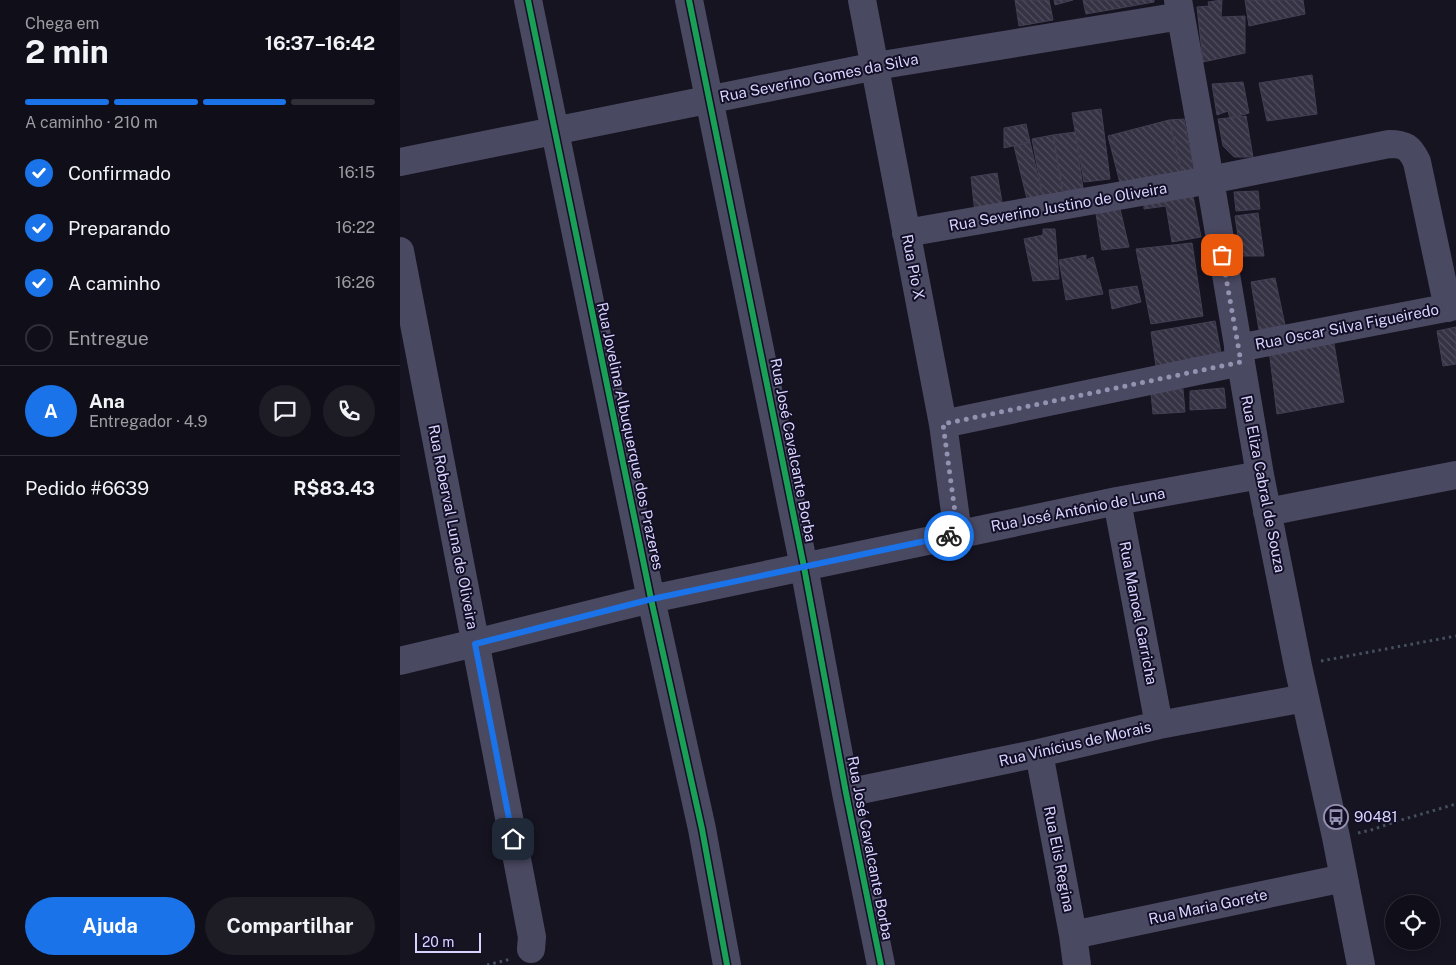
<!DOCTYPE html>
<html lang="pt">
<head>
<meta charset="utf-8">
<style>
	:root { --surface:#100f19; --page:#1e1d26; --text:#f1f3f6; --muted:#9c9ca2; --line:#302f38; --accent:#1a73e8 }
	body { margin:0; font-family:"Public Sans",sans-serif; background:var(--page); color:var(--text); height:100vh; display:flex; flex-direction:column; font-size:19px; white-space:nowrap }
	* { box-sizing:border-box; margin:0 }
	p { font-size:16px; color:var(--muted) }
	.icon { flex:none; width:28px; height:28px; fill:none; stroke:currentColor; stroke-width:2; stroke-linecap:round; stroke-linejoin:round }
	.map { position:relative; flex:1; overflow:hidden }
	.sheet { display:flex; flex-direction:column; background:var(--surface); width:400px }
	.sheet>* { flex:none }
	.buttons { position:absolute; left:985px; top:895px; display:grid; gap:10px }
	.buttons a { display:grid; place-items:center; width:55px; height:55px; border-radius:50%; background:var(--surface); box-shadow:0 2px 8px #0003,0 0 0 1px var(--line); font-size:25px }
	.scale { position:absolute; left:15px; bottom:12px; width:66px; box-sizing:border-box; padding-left:5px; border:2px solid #d9d4ff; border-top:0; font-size:14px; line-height:18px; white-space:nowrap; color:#d9d4ff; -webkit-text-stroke:4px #130f26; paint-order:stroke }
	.pin { position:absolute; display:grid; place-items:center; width:42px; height:42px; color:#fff; margin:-21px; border-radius:10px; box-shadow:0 2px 8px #0006 }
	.courier { position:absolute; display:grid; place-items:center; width:50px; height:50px; margin:-25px; border:4px solid #1a73e8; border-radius:50%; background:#fff; color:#222; box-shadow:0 1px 6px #0007 }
	.headline em { font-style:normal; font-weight:700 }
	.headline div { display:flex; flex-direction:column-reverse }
	.headline { display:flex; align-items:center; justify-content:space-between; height:85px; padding:0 25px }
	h1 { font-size:32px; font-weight:700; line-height:38px }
	.bar { display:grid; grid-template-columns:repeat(4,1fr); gap:8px 5px; align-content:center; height:60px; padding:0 25px }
	.bar i { height:6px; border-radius:4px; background:var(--line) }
	.bar .current { background:var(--accent) }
	.bar p { grid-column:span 4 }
	.line { display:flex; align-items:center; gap:12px; padding:0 25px; border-top:1px solid var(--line) }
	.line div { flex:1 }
	.round { display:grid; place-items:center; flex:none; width:52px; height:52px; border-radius:26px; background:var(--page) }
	ol { padding:0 25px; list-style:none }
	li { display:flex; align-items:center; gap:15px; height:55px }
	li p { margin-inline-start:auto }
	li .icon { padding:5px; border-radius:50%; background:var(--accent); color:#fff; stroke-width:4 }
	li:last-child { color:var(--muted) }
	li i { width:28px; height:28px; border:2px solid var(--line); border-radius:50% }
	.primary-button { display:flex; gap:10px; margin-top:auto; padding:10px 25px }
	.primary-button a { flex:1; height:58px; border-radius:30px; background:var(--accent); color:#fff; font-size:20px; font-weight:700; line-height:58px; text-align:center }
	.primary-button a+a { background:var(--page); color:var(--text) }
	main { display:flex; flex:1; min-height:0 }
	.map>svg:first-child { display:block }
	.building { fill:url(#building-back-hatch); stroke:#433f54 }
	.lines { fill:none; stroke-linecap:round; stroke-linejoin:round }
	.path { stroke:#44505f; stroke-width:3; stroke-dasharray:2.5 4; stroke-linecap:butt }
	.minor { stroke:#4a4962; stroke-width:28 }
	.cycleway-casing { stroke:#130f26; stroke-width:9 }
	.cycleway { stroke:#1a9f57; stroke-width:6 }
	.done { stroke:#9591b1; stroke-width:5; stroke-dasharray:0 9 }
	.route { stroke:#1a73e8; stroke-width:6 }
	.labels { text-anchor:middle; stroke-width:4; stroke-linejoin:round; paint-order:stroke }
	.street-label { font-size:15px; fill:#d9d4ff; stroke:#130f26 }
	.poi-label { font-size:15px; fill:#d9d4ff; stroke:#130f26; text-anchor:start }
</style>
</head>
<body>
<main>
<section class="sheet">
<div class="headline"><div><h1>2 min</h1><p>Chega em</p></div><em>16:37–16:42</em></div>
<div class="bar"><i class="current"></i><i class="current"></i><i class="current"></i><i></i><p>A caminho · 210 m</p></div>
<ol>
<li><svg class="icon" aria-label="check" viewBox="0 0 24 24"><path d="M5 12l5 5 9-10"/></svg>Confirmado<p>16:15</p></li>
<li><svg class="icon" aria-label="check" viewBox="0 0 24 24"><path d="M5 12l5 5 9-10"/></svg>Preparando<p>16:22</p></li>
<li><svg class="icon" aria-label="check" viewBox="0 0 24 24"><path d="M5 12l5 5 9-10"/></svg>A caminho<p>16:26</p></li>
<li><i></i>Entregue</li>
</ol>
<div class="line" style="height:90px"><b class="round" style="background:var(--accent);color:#fff">A</b><div><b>Ana</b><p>Entregador · 4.9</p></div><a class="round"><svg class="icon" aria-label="chat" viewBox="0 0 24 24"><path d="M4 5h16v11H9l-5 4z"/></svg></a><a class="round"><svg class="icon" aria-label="phone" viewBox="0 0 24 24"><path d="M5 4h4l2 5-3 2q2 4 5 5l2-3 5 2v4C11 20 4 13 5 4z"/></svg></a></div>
<div class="line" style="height:65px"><div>Pedido #6639</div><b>R$83.43</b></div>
<div class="primary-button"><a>Ajuda</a><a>Compartilhar</a></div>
</section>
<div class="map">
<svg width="1056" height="965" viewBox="0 0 1056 965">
	<defs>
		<pattern id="building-back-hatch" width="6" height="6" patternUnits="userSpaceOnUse" patternTransform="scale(1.25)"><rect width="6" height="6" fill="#343243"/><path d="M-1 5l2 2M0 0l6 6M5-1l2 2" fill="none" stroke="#514f5f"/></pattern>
	</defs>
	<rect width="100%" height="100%" fill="#161421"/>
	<path class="building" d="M615,0H649L653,20L619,26Z
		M654,0H673L655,5Z
		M683,0H754V2L686,14Z
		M822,0L821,17L845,16V53L803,62L797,7L809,6L808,2Z
		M845,0H903L905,14L849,26Z
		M912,75L917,114L867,121L859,83Z
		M843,82L849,113L830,118L828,111L817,115L812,84Z
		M701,109L710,179L684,182L672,113Z
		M846,116L853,157H834L823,146L818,119Z
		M784,119L794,169L782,172L769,120Z
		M769,120L782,172L721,187L708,136Z
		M626,124L630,142L604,148V128Z
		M675,132L683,188L663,191L653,135Z
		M653,135L663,195L643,198L632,139Z
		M630,142L643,198L627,199L614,146Z
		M597,173L603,208L575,213L571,177Z
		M792,191L801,237L772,242L766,206L744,209V202Z
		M858,191L860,209L836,211L834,192Z
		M720,209L729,247L702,250L696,214Z
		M858,213L864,256H841L835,216Z
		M643,229H655L659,279L633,281L624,239L643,235Z
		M792,243L803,316L751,324L736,249Z
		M686,255V260L693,257L703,294L666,300L659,260Z
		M875,278L885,325L859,330L851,282Z
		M737,286L741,302L712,309L709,290Z
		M815,321L821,353L756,366L751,332Z
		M1056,327V364L1043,366L1037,331Z
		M933,338L944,402L877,414L869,350Z
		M824,388L826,408L790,410V391Z
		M783,389L785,412L753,414L751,393Z"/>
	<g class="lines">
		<path class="path" d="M921,661L1056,636
			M958,833L971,830L1001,820L1056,804
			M87,965L111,959"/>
		<path class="minor" d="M128,0L251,599L302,829L327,965
			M289,0L404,567L446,793L481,965
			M462,0L543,424L558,534
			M778,0L810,180L860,475L898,666L936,837L961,965
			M0,162L476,66L781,16
			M506,233L810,180L989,144C1005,144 1010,147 1017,162L1048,308
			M0,251L132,937L131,949
			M838,348L1056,306
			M543,424L841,362
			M717,501L759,725
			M867,512L1056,475
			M0,661L75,643L251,599L717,501L860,475
			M639,753L673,935L677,965
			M446,793L639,753L759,725L905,698
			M673,935L944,878"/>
		<defs>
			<path id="cycleway" d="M128,0L251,599L302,829L327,965
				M289,0L404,567L446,793L481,965"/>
		</defs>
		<use href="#cycleway" class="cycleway-casing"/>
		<use href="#cycleway" class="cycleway"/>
	</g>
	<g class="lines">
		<path class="done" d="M549,536L558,534L543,424L841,362L822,255"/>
		<path class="route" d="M113,839L75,644L252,599L549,536"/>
	</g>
	<defs>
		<symbol id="bus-ring" viewBox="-11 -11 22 22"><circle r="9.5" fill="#130f26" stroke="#9591b1" stroke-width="1.5"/><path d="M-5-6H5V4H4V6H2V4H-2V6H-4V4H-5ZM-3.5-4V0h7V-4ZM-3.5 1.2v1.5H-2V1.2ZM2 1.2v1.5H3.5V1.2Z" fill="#9591b1"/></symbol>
	</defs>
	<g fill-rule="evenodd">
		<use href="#bus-ring" x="922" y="803" width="28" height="28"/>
	</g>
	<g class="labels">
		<g class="street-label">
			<text transform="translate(419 78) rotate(-11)" y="5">Rua Severino Gomes da Silva</text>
			<text transform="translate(658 207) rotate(-10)" y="5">Rua Severino Justino de Oliveira</text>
			<text transform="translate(513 267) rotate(79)" y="5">Rua Pio X</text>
			<text transform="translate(947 327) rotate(-11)" y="5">Rua Oscar Silva Figueiredo</text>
			<text transform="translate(230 436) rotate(78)" y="5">Rua Jovelina Albuquerque dos Prazeres</text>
			<text transform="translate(393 450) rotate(79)" y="5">Rua José Cavalcante Borba</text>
			<text transform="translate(863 484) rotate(79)" y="5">Rua Eliza Cabral de Souza</text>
			<text transform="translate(678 510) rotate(-11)" y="5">Rua José Antônio de Luna</text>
			<text transform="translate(53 527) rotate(79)" y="5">Rua Roberval Luna de Oliveira</text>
			<text transform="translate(738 613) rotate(79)" y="5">Rua Manoel Garricha</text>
			<text transform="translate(675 744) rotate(-13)" y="5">Rua Vinícius de Morais</text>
			<text transform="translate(470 848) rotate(79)" y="5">Rua José Cavalcante Borba</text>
			<text transform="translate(659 859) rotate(79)" y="5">Rua Elis Regina</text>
			<text transform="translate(808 907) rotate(-12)" y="5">Rua Maria Gorete</text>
		</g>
		<g class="poi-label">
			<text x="954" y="822">90481</text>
		</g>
	</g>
</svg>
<div class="buttons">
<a><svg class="icon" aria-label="locate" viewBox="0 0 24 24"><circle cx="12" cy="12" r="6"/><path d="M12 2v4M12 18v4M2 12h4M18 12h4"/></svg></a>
</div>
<div class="scale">20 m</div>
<div class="pin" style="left:822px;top:255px;background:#ea580c"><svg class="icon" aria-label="bag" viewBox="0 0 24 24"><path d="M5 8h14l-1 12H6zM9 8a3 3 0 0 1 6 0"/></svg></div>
<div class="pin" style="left:113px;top:839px;background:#1f2937"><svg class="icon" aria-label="home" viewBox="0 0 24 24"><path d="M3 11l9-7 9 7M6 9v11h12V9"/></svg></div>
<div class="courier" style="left:549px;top:536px"><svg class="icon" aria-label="bike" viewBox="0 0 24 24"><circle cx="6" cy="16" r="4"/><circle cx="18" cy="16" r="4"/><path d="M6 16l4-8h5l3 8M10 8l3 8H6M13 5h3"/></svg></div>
</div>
</main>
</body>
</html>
